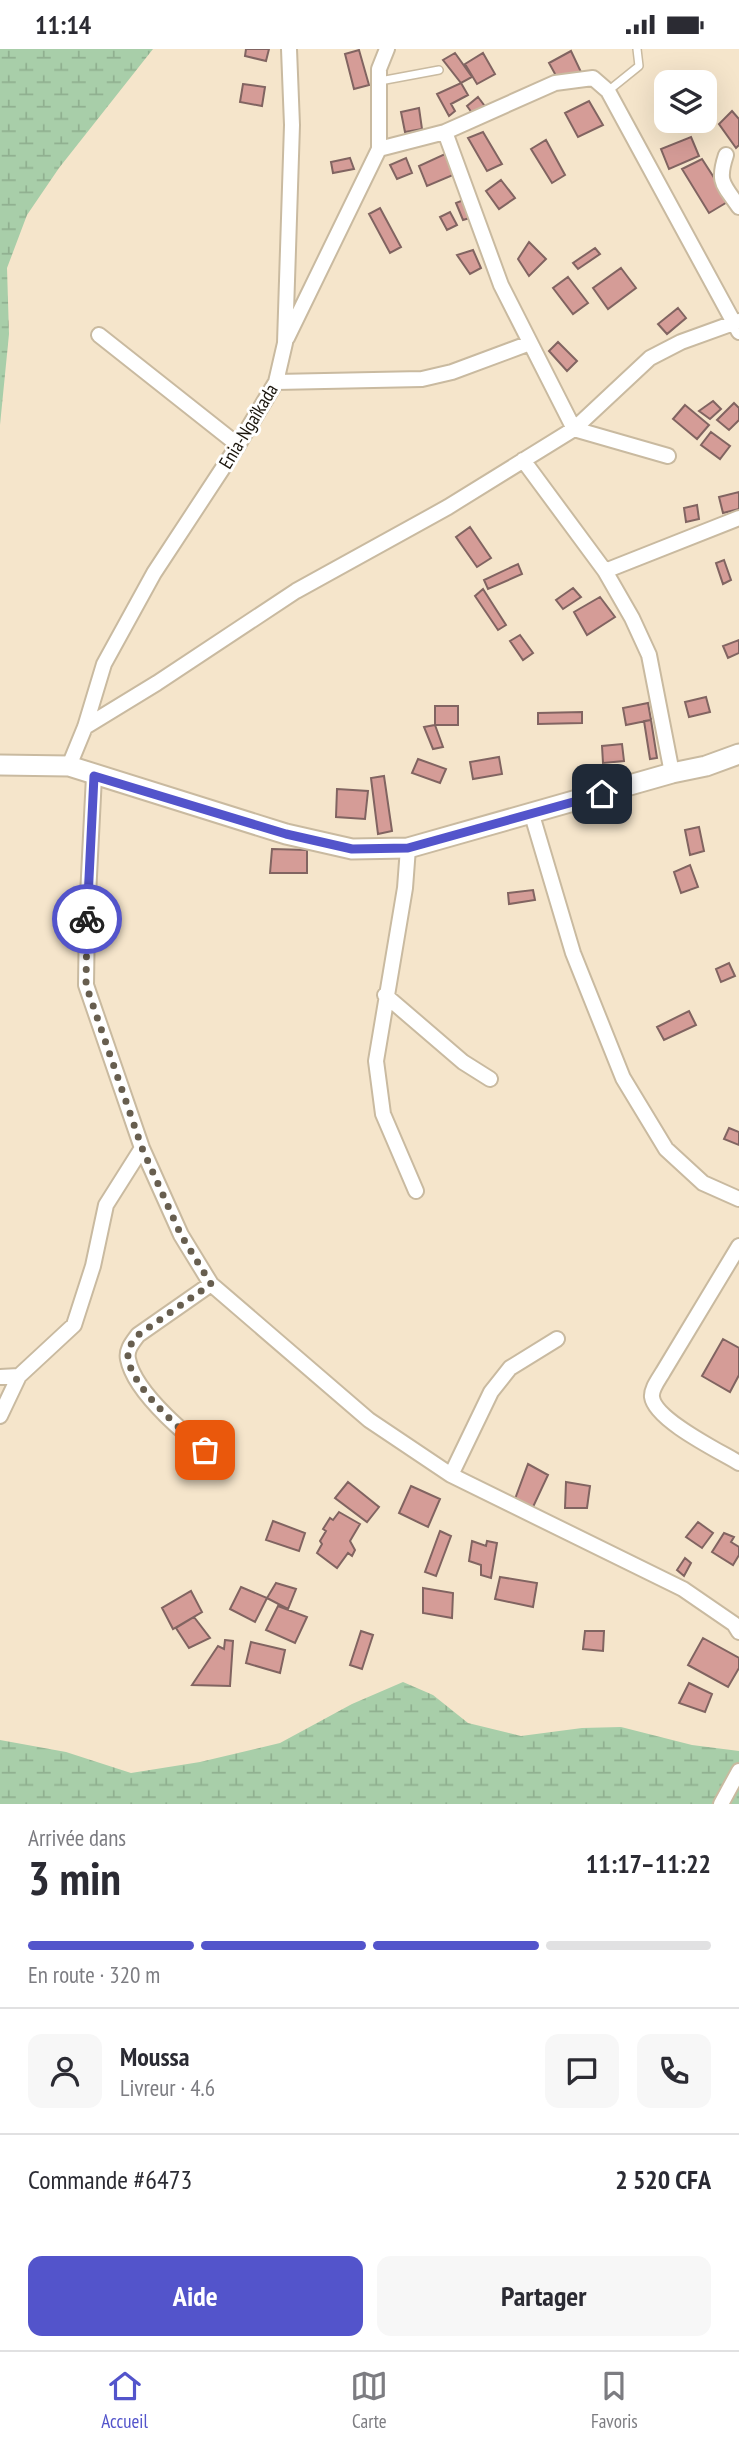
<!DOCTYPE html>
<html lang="fr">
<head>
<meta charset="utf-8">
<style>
	:root { --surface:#fff; --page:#f7f7f7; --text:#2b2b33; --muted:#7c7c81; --line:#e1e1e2; --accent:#5354cb }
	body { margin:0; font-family:"PT Sans Narrow",sans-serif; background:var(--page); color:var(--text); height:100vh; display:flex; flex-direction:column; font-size:26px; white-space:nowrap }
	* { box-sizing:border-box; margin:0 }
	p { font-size:23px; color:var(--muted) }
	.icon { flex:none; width:38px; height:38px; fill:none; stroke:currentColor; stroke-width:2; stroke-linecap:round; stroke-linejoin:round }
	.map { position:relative; height:1755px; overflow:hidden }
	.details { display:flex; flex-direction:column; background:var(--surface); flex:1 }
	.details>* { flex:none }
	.tools { position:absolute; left:654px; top:21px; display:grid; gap:14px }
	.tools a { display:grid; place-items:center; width:63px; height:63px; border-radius:14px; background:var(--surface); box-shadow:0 7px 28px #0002; font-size:35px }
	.pin { position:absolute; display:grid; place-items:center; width:60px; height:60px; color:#fff; margin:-30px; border-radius:14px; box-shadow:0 4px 10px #0006 }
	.courier { position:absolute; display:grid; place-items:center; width:70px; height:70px; margin:-35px; border:5px solid #5354cb; border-radius:50%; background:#fff; color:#222; box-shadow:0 2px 9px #0007 }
	.overview em { font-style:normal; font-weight:700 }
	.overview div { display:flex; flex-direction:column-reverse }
	.overview { display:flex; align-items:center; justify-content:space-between; height:119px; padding:0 28px }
	h1 { font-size:46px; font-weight:700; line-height:52px }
	.bar { display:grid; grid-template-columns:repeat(4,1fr); gap:10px 7px; align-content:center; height:84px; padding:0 28px }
	.bar i { height:9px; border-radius:5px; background:var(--line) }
	.bar .current { background:var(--accent) }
	.bar p { grid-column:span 4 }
	.line { display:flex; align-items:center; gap:18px; padding:0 28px; border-top:2px solid var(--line) }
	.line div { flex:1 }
	.round { display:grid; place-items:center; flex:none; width:74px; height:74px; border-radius:14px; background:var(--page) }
	.action { display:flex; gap:14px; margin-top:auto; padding:14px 28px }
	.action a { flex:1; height:80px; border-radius:14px; background:var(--accent); color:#fff; font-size:28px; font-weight:700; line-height:80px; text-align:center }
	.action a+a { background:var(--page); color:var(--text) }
	.status { display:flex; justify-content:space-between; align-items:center; height:49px; padding:0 35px; background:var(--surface); direction:ltr }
	.status svg { height:19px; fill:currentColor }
	.tabs { display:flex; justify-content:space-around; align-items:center; height:98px; border-top:2px solid var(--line); background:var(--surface); font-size:19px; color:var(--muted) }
	.tabs a { display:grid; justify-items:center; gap:4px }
	.tabs .current { color:var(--accent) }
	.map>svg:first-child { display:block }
	.wetland { fill:url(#wetland-marsh) }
	.building { fill:#d59c97; stroke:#816461; stroke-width:2 }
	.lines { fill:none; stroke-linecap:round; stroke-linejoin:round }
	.lane-casing { stroke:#c9baa0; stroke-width:10 }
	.street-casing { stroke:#c9baa0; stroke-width:18 }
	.secondary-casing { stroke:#c9baa0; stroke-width:23 }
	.lane { stroke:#fff; stroke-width:7 }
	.street { stroke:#fff; stroke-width:14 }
	.secondary { stroke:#fff; stroke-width:19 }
	.done { stroke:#675e4f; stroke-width:7; stroke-dasharray:0 12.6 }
	.route { stroke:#5354cb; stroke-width:9 }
	.labels { text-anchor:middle; stroke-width:6; stroke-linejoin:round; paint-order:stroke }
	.street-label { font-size:19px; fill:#1a150c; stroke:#fff }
</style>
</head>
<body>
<div class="status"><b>11:14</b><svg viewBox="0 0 49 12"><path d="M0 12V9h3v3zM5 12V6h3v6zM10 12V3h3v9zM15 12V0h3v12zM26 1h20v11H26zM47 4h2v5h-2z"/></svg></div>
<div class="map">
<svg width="739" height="1755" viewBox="0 0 739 1755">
	<defs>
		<pattern id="wetland-marsh" width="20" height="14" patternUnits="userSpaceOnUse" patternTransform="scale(1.75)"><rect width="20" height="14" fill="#a8cea9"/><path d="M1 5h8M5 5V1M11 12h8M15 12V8" fill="none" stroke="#90b090"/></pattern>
	</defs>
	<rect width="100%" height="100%" fill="#f5e5cb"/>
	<path class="wetland" d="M0,0H153L59,119L27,166L7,219L9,285L0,376Z
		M403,1633L433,1646L468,1674L521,1687L582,1679L621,1678L692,1696L739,1702V1755H0V1691L66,1703L131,1724L200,1713L280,1694L352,1655Z"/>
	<path class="building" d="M246,0H269L266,12L245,7Z
		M359,1L369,36L354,40L345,5Z
		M571,2L581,23L560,34L549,14Z
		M455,4L472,28L461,34L443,11Z
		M483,4L495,25L477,35L465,15Z
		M461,34L468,46L451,55L455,62L449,67L437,45Z
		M243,35L265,38L262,57L240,53Z
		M478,48L487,60L475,68L467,57Z
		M589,52L603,76L578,88L565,64Z
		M419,59L422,80L405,83L401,63Z
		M732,62L739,70V96L736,99L719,75Z
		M483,83L502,115L487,122L468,89Z
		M691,88L699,107L669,120L661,100Z
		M546,91L565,126L552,134L531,100Z
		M445,105L453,126L427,137L419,117Z
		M350,109L354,120L333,124L331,113Z
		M406,109L412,124L397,130L390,116Z
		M702,110L729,152L709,164L682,120Z
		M501,131L515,149L499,160L486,142Z
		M466,150L473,168L463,171L456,154Z
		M380,159L401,198L390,204L369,165Z
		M450,163L457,176L447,181L440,168Z
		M529,193L546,210L529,227L518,210Z
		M595,199L600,205L578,220L573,214Z
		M473,201L481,219L470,225L457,206Z
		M621,219L636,239L608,260L593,239Z
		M568,228L588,254L573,265L553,239Z
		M678,259L686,269L667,285L658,275Z
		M558,293L577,312L567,322L549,302Z
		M713,352L721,360L710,370L699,362Z
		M734,354L739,359V371L729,381L717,371Z
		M685,356L709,376L697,390L673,370Z
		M711,383L730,397L720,410L701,396Z
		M739,443V460L723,464L719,448Z
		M697,456L699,470L686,473L684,459Z
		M470,478L491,509L477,518L456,488Z
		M724,511L731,531L723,535L716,514Z
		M518,515L522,525L488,540L484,531Z
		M573,539L581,548L563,560L556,551Z
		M483,540L506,576L498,581L475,547Z
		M600,548L615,568L587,586L574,563Z
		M520,586L533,604L523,611L510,592Z
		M739,591V604L728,609L723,597Z
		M706,648L710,663L689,668L685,653Z
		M648,654L651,671L626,676L623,659Z
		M435,657H458V676H435Z
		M582,663V674L538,675V664Z
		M651,671L657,709L650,710L644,672Z
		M435,676L443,698L433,700L424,678Z
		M622,695L624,712L603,714L602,697Z
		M499,708L502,725L473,730L470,713Z
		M418,710L446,720L440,734L412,724Z
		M384,727L392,782L378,785L371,729Z
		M337,740L368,742L365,770L336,768Z
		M699,778L704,802L690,806L685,781Z
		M272,800L307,801V824H270Z
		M690,816L698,838L681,844L674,823Z
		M533,841L535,851L509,855L508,844Z
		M729,914L735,927L721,933L716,920Z
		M689,962L696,976L664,991L657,978Z
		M729,1079L739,1083V1096L724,1090Z
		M723,1290L739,1299V1326L730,1343L702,1327Z
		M528,1415L548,1426L533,1458L515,1450Z
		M348,1433L379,1458L367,1473L335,1449Z
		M566,1433L590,1437L587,1459H565Z
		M411,1437L440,1450L428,1478L399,1464Z
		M339,1463L360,1475L350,1492L355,1501L352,1507L348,1504L337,1519L317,1504L322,1495L320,1492L326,1482L323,1480L330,1469L333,1471Z
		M273,1472L305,1484L299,1502L266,1491Z
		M698,1473L713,1484L702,1499L686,1488Z
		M440,1482L451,1487L436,1527L425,1523Z
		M724,1484L734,1488L731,1493L739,1498V1506L733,1516L712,1503Z
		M472,1492L486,1497L487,1492L497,1494L491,1529L481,1526V1516L469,1512Z
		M685,1509L691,1514L684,1527L677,1521Z
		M500,1528L537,1534L533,1558L495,1550Z
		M276,1534L296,1540L288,1560L267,1549Z
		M241,1538L267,1549L255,1573L230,1560Z
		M423,1539L453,1544L452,1569L423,1564Z
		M191,1542L202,1563L173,1580L162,1559Z
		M278,1557L307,1568L295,1594L266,1581Z
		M194,1568L210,1589L189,1599L176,1579Z
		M361,1582L373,1586L362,1620L350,1616Z
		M585,1582H604L603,1602L583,1600Z
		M703,1589L739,1609V1619L728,1638L688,1616Z
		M225,1591L233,1592L230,1637L192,1636L218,1597L224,1600Z
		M251,1593L285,1601L280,1624L246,1614Z
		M689,1634L712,1645L705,1663L679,1654Z"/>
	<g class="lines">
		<defs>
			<path id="lane" d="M380,32L439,21
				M608,42L639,17L637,0"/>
			<path id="street" d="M445,83L501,236L574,380L668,407
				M379,100L445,83L555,34L593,29L608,42L739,283
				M726,106C717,133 723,135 739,158
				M99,286L238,396
				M287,289L379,100V20L387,0
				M276,333L422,330L452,323L530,294
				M523,411L605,522L632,569L649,606L672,724
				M605,522L739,469
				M85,678L157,634L296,542L448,458L574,380L650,309L681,293L739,272
				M69,717L85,678L104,615L154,524L238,396L276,333L285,294L292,76L289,0
				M94,727L87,867L86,936L142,1099L181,1186L211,1235L369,1371L451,1426L683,1540L734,1575L739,1583
				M532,766L573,904L623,1029L666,1100L703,1134L739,1150
				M408,799L405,839L376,1012L383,1065L416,1142
				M385,946L463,1013L490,1030
				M739,1197L663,1323C659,1330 651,1340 652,1348C655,1371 719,1402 739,1414
				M211,1235L138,1286C132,1294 126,1301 128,1310C135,1347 196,1394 225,1417
				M0,1328L19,1327
				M0,1367L19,1327L74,1276L93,1217L106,1156L142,1099
				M451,1426L491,1343L510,1319L557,1290
				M721,1755L739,1722"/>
			<path id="secondary" d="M0,716L69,717L286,785L352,800L408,799L672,724L706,717L739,705"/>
		</defs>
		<use href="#lane" class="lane-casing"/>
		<use href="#street" class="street-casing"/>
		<use href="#secondary" class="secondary-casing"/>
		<use href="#lane" class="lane"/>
		<use href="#street" class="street"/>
		<use href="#secondary" class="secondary"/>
	</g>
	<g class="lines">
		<path class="done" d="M87,870L86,936L142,1099L181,1186L211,1235L138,1286C133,1292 128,1298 128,1305C126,1334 184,1384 205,1401"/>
		<path class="route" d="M87,870L94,727L286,785L352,800L408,799L602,745"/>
	</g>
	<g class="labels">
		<g class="street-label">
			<text transform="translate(248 377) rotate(-59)" y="7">Enia-Ngaîkada</text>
		</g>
	</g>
</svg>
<div class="tools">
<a><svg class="icon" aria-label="layers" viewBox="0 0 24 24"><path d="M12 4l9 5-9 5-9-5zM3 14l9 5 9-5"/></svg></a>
</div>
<div class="pin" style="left:205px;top:1401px;background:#ea580c"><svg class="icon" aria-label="bag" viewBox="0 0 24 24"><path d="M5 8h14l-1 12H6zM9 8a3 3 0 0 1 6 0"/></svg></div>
<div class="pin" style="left:602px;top:745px;background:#1f2937"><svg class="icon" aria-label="home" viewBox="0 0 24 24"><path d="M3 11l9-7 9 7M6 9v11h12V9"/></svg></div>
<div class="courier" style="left:87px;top:870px"><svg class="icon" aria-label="bike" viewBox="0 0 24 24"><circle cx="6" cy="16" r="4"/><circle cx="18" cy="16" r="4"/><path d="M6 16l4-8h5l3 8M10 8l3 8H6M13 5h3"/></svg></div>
</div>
<section class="details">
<div class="overview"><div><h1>3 min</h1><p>Arrivée dans</p></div><em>11:17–11:22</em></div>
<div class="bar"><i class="current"></i><i class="current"></i><i class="current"></i><i></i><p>En route · 320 m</p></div>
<div class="line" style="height:126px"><a class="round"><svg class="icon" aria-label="person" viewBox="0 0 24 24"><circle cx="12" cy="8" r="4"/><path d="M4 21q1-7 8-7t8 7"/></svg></a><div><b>Moussa</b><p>Livreur · 4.6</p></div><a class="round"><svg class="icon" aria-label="chat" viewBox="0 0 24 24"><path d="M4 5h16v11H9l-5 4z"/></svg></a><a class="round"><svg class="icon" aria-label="phone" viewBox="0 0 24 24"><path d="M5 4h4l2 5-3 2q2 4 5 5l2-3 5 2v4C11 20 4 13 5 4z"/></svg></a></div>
<div class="line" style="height:91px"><div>Commande #6473</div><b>2 520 CFA</b></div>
<div class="action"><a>Aide</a><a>Partager</a></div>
</section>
<nav class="tabs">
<a class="current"><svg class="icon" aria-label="home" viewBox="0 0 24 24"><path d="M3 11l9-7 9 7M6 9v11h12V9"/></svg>Accueil</a>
<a><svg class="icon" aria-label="map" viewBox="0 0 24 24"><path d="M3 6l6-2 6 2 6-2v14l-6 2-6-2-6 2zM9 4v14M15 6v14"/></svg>Carte</a>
<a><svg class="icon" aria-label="saved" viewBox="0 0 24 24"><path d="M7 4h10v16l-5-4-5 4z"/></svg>Favoris</a>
</nav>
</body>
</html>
